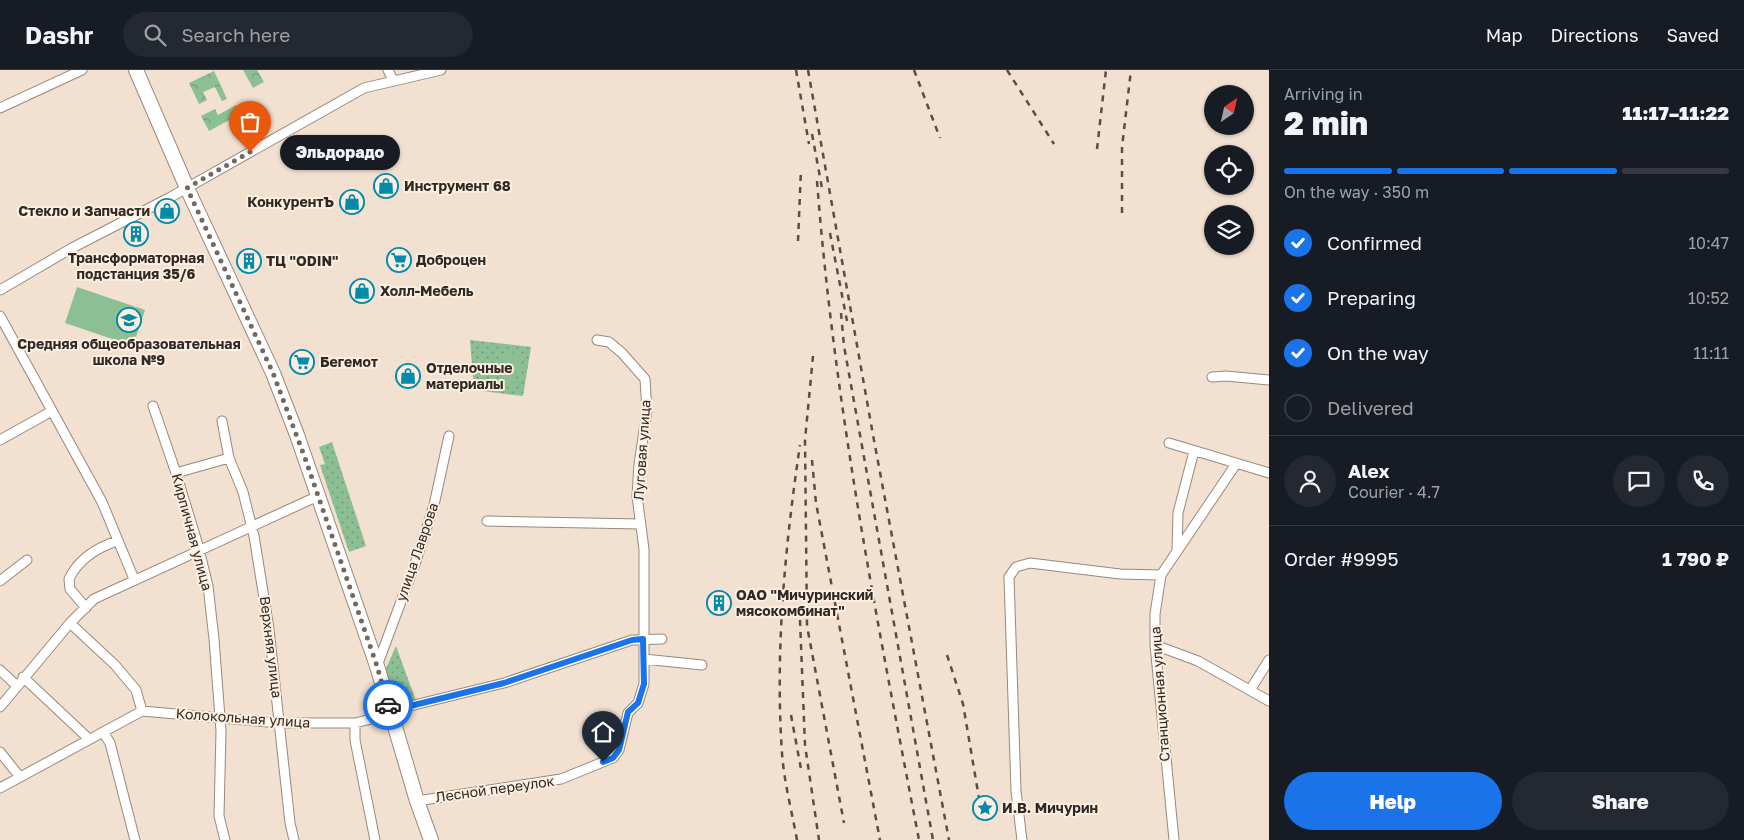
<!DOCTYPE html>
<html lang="en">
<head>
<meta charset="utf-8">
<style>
	:root { --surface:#171b24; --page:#242831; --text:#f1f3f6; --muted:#9ea1a6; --line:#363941; --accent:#1a73e8 }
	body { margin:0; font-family:"Golos Text",sans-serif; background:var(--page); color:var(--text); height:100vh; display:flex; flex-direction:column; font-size:19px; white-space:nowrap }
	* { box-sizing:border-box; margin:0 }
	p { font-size:16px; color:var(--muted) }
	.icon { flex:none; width:28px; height:28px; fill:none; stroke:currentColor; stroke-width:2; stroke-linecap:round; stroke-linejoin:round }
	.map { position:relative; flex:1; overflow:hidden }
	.side { display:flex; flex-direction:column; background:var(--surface); width:475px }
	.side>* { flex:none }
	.needle { width:32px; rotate:34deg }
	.tools { position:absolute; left:1204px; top:15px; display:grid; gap:10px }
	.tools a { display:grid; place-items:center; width:50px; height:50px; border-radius:50%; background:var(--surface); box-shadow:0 1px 4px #0004; font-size:25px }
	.pin { position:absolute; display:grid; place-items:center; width:42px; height:42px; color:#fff; margin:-51px -21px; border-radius:50% 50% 50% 0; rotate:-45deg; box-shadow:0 0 5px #0007 }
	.pin .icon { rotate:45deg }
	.courier { position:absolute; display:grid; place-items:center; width:50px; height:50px; margin:-25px; border:4px solid #1a73e8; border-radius:50%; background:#fff; color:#222; box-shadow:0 1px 6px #0007 }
	.bubble { position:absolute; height:35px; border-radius:18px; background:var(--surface); box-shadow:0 1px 4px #0004; font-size:16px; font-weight:800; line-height:35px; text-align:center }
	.overview em { font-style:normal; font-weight:800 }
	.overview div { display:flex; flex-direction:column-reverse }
	.overview { display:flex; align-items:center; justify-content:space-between; height:85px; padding:0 15px }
	h1 { font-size:32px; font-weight:800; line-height:38px }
	.bar { display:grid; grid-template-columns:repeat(4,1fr); gap:8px 5px; align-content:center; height:60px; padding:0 15px }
	.bar i { height:6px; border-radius:4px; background:var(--line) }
	.bar .active { background:var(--accent) }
	.bar p { grid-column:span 4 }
	.line { display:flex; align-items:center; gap:12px; padding:0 15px; border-top:1px solid var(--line) }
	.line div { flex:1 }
	.round { display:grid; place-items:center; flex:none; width:52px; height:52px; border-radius:26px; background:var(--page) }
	ol { padding:0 15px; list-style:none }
	li { display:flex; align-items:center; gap:15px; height:55px }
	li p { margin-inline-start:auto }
	li .icon { padding:5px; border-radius:50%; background:var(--accent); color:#fff; stroke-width:4 }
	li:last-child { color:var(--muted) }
	li i { width:28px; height:28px; border:2px solid var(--line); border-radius:50% }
	.button { display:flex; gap:10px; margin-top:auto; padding:10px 15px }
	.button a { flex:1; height:58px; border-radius:30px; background:var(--accent); color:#fff; font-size:20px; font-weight:800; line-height:58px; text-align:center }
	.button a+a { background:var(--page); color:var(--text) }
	header { display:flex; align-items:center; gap:30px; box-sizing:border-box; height:70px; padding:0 25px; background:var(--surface); border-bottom:1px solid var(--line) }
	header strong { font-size:24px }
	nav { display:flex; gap:28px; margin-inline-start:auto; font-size:18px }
	.search { width:350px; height:45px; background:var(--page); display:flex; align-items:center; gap:12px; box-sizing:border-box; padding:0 18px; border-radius:28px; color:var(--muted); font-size:19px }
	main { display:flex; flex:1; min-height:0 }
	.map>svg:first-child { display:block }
	.grass { fill:url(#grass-dots) }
	.forest { fill:url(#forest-crowns) }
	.park { fill:#8cc094 }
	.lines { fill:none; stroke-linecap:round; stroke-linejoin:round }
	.minor-casing { stroke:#99897a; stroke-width:11 }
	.secondary-casing { stroke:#99897a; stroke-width:16 }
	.minor { stroke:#fff; stroke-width:9 }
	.secondary { stroke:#fff; stroke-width:14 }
	.rail { stroke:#574e46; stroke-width:2.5; stroke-dasharray:6 6; stroke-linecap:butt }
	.done { stroke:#746960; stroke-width:5; stroke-dasharray:0 9 }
	.route { stroke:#1a73e8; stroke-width:6 }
	.labels { text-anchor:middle; stroke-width:4; stroke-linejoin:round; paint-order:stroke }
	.poi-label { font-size:14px; font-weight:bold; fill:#302923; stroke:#fceee1; text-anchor:start }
	.street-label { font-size:14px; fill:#302923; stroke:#fceee1 }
</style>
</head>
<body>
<header>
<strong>Dashr</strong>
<div class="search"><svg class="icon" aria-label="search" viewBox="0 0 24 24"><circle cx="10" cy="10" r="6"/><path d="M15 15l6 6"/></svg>Search here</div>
<nav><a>Map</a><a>Directions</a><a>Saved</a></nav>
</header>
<main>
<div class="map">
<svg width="1269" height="770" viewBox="0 0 1269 770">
	<defs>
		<pattern id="grass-dots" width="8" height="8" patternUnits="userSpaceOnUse" patternTransform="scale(1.25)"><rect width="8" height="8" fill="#8cc094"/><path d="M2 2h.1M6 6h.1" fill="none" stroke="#739c78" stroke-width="1.8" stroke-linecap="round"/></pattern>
		<pattern id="forest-crowns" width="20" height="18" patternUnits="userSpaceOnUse" patternTransform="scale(1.25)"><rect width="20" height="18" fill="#8cc094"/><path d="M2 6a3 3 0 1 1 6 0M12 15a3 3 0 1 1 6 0" fill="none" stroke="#739c78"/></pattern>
	</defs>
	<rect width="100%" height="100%" fill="#f2e0d0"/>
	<path class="grass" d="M470,270L531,277L523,326L474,320Z
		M332,372L366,476L349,482L320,395L325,394L319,377Z
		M396,576L416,631L397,630L385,601Z"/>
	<path class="forest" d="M243,0H257L264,12L253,18Z
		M214,1L227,29L222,31L215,17L203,22L207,30L199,34L189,13Z
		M236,35L240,44L209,61L201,46L215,39L218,45Z"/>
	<path class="park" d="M77,217L145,240L133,276L65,253Z
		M506,281L522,285L514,314L498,310Z"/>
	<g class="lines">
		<defs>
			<path id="minor" d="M388,0L393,10
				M0,38L82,0
				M0,220L72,178L169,128L364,18L441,0
				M0,246L102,432L134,509
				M1212,307L1226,306L1269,310
				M153,336L176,403L198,475L208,516L214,569L221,661L219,746L225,770
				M222,351L229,388L243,422L254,466L269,559L290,753L294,770
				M0,370L52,341
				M1169,373L1269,403
				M176,403L229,388
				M487,451L641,454
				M1177,481L1178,443L1194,381
				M0,511L27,490
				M86,538L70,519L69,509C78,490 96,478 117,471
				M70,553L115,595L136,620L142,641
				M1155,575L1198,591L1269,631
				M644,589L702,595
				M377,596L415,494L434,435L449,366
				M0,600L17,616
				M23,607L89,669
				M1250,620L1269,590
				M0,637L70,553L94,529L318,426
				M355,653V670L375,770
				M103,662L110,673L135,770
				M0,682L20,707
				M0,718L142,641L279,653H355L391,644L406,637L504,613L632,570L662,569
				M417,731L561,709L613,688L619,680L628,643L638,633L644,614V479L637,426L639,394L647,341L645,309L622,283L609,272L597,270
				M1022,770L1016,721L1009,507L1016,497L1030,493L1120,504L1161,505
				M1174,770L1155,575V544L1161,505L1236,394"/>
			<path id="secondary" d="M136,0L187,118L273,303L297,365L377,596L417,731L431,770"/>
		</defs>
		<use href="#minor" class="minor-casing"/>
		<use href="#secondary" class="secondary-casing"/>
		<use href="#minor" class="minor"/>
		<use href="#secondary" class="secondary"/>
		<path class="rail" d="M796,0L809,74
			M808,0L873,365L949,770
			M914,0L940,68
			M1007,0L1054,74
			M812,64L822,118
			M1097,79L1106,0
			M817,111C834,333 877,551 919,770
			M1122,143V77L1131,0
			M830,163L847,251
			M798,171L801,99
			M841,243L844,276L933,770
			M813,286L805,370L807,556L844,753
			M812,390L816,433L880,770
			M800,550L805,675L819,770
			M947,585L963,634L980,734
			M791,645L801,699
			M797,770C792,742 784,712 782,683C775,581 785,476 800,375"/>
	</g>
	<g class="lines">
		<path class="done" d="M250,82L187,118L273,303L305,388L377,596L388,635"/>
		<path class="route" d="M388,635L391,644L406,637L504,613L632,570L643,569L644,614L638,633L628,642L619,680L613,688L603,692"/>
	</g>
	<defs>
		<symbol id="shop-ring" viewBox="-11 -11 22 22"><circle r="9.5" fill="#fceee1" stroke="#018aaa" stroke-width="1.5"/><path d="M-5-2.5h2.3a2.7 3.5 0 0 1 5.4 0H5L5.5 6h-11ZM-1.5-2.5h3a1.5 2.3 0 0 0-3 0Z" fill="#018aaa"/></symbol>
		<symbol id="building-ring" viewBox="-11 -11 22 22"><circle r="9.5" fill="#fceee1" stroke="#018aaa" stroke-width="1.5"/><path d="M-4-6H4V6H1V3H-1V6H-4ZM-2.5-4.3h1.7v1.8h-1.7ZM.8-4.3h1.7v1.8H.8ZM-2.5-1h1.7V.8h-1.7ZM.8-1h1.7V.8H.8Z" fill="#018aaa"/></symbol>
		<symbol id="supermarket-ring" viewBox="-11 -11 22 22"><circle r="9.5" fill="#fceee1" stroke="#018aaa" stroke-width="1.5"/><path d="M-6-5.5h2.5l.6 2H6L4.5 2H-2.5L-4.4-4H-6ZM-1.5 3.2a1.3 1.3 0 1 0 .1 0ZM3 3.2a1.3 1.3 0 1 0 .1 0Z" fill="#018aaa"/></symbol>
		<symbol id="school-ring" viewBox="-11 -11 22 22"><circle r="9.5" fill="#fceee1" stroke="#018aaa" stroke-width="1.5"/><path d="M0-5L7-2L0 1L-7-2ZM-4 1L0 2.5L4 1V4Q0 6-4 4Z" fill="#018aaa"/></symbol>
		<symbol id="sight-ring" viewBox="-11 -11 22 22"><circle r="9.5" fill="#fceee1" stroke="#018aaa" stroke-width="1.5"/><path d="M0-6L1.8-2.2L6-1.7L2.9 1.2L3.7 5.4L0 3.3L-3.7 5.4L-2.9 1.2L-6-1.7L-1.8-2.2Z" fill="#018aaa"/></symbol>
	</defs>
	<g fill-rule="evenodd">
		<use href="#shop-ring" x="372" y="102" width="28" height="28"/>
		<use href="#shop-ring" x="338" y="118" width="28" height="28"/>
		<use href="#shop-ring" x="153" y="127" width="28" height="28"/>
		<use href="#building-ring" x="122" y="150" width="28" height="28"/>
		<use href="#supermarket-ring" x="385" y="176" width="28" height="28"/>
		<use href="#building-ring" x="235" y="177" width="28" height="28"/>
		<use href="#shop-ring" x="348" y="207" width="28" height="28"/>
		<use href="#school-ring" x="115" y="236" width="28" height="28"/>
		<use href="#supermarket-ring" x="288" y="278" width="28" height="28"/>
		<use href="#shop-ring" x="394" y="292" width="28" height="28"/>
		<use href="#building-ring" x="705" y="519" width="28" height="28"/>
		<use href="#sight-ring" x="971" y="724" width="28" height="28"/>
	</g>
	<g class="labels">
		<g class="poi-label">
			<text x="404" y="121">Инструмент 68</text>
			<text x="334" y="137" text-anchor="end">КонкурентЪ</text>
			<text x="150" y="146" text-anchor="end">Стекло и Запчасти</text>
			<text x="136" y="193" text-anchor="middle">Трансформаторная<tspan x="136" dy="16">подстанция 35/6</tspan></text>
			<text x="416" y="195">Доброцен</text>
			<text x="266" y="196">ТЦ "ODIN"</text>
			<text x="380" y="226">Холл-Мебель</text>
			<text x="129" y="279" text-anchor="middle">Средняя общеобразовательная<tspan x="129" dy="16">школа №9</tspan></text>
			<text x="320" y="297">Бегемот</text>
			<text x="426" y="303">Отделочные<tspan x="426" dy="16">материалы</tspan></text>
			<text x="736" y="530">ОАО "Мичуринский<tspan x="736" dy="16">мясокомбинат"</tspan></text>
			<text x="1002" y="743">И.В. Мичурин</text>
		</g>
		<g class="street-label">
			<text transform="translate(642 380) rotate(-86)" y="5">Луговая улица</text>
			<text transform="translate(192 462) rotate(75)" y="5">Кирпичная улица</text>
			<text transform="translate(417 482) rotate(-71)" y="5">улица Лаврова</text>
			<text transform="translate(271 577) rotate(83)" y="5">Верхняя улица</text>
			<text transform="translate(1160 624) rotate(-94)" y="5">Станционная улица</text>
			<text transform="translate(243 648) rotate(4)" y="5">Колокольная улица</text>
			<text transform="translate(495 719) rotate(-8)" y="5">Лесной переулок</text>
		</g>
	</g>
</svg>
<div class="tools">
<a><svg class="needle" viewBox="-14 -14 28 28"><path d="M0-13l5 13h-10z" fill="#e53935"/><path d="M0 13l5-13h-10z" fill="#9ea1a6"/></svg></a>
<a><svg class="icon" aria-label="locate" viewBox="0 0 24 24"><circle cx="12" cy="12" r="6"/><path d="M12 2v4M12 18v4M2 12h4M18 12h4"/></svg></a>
<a><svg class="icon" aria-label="layers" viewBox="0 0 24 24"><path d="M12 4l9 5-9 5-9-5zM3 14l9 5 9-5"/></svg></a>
</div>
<div class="pin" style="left:250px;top:82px;background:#ea580c"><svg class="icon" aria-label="bag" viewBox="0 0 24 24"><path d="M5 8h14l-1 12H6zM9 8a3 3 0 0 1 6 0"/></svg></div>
<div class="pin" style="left:603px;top:692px;background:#1f2937"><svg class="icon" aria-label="home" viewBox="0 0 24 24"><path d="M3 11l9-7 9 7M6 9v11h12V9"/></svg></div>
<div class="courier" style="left:388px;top:635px"><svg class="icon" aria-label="car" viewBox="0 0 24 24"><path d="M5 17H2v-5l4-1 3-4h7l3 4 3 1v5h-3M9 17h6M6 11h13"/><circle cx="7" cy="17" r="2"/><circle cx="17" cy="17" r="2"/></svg></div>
<div class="bubble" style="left:280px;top:65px;width:120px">Эльдорадо</div>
</div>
<section class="side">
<div class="overview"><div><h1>2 min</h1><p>Arriving in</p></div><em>11:17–11:22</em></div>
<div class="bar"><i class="active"></i><i class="active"></i><i class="active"></i><i></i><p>On the way · 350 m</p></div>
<ol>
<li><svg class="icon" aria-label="check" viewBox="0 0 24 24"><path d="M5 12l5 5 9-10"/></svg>Confirmed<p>10:47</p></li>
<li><svg class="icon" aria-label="check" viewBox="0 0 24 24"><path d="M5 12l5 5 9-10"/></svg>Preparing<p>10:52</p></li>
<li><svg class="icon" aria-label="check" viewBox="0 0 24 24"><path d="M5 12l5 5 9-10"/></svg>On the way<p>11:11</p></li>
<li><i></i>Delivered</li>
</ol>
<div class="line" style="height:90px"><a class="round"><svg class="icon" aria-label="person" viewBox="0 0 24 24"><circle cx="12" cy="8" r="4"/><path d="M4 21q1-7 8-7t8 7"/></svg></a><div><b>Alex</b><p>Courier · 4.7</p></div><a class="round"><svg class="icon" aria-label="chat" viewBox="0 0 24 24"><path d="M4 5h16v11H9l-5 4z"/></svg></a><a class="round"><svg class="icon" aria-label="phone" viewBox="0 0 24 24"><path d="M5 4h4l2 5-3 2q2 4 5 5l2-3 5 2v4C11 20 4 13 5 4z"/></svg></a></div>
<div class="line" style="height:65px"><div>Order #9995</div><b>1 790 ₽</b></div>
<div class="button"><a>Help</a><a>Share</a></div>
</section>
</main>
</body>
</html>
